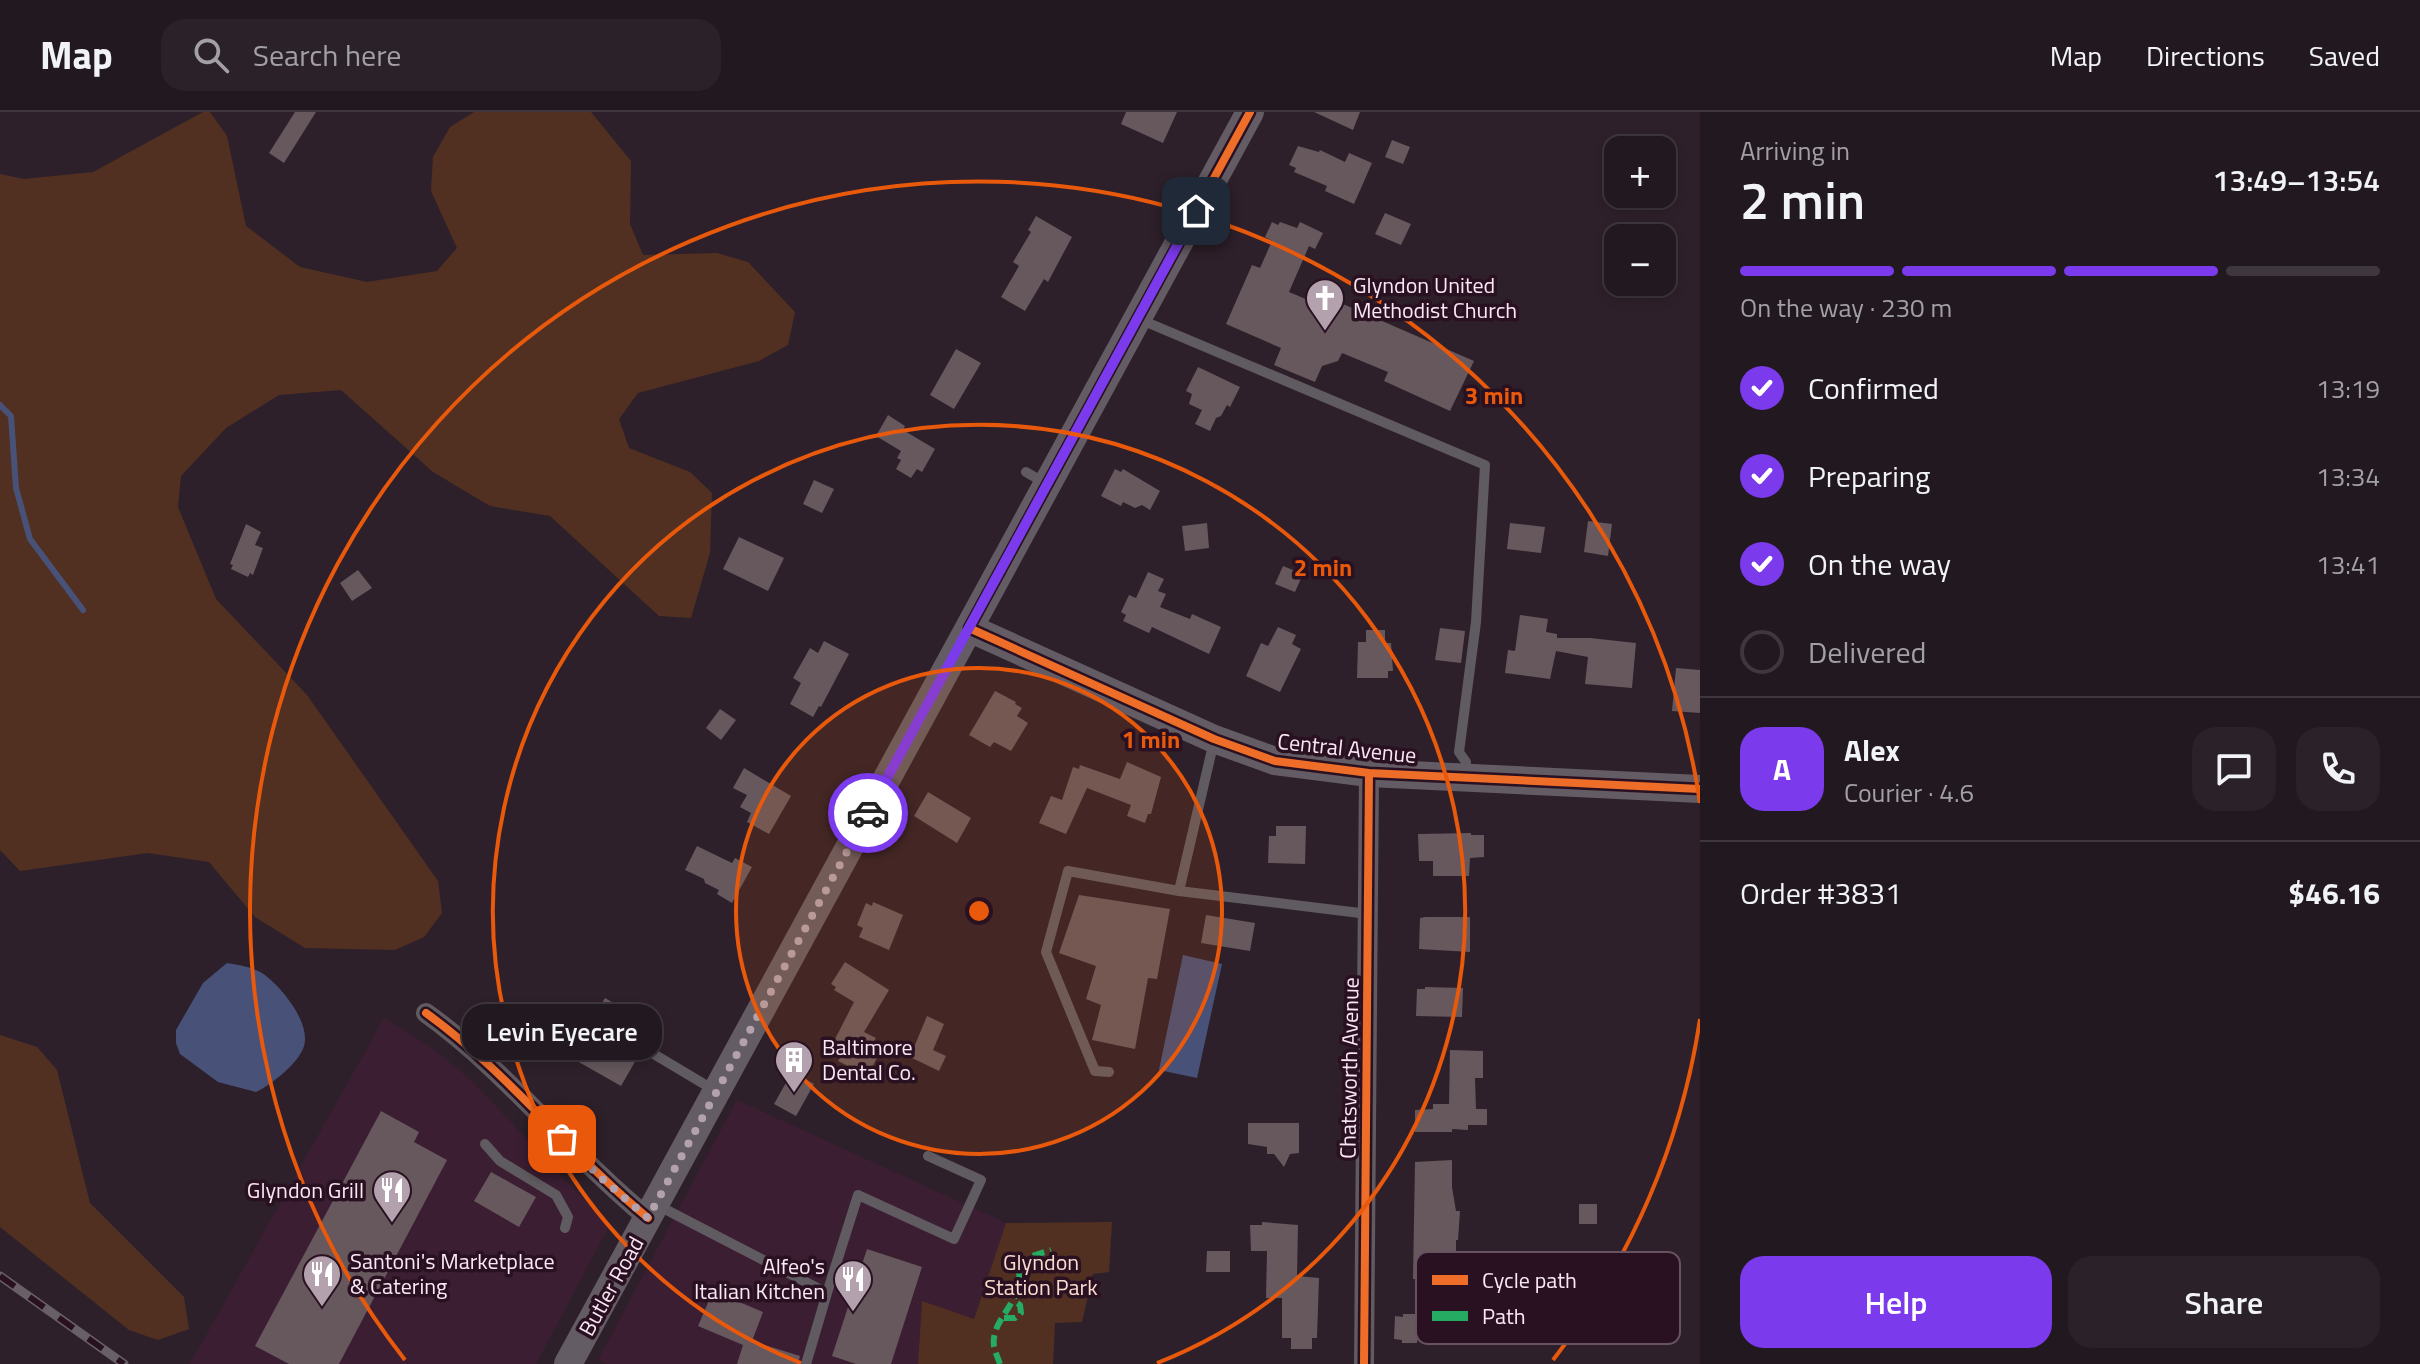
<!DOCTYPE html>
<html lang="en">
<head>
<meta charset="utf-8">
<style>
	:root { --surface:#221820; --page:#2a2129; --text:#f1f3f6; --muted:#a2a0a5; --line:#3f373e; --accent:#7c3aed }
	body { margin:0; font-family:"Titillium Web",sans-serif; background:var(--page); color:var(--text); height:100vh; display:flex; flex-direction:column; font-size:30px; white-space:nowrap }
	* { box-sizing:border-box; margin:0 }
	p { font-size:26px; color:var(--muted) }
	.icon { flex:none; width:44px; height:44px; fill:none; stroke:currentColor; stroke-width:2; stroke-linecap:round; stroke-linejoin:round }
	.map { position:relative; flex:1; overflow:hidden }
	.side { display:flex; flex-direction:column; background:var(--surface); width:720px }
	.side>* { flex:none }
	.buttons { position:absolute; left:1604px; top:24px; display:grid; gap:16px }
	.buttons a { display:grid; place-items:center; width:72px; height:72px; border-radius:16px; background:var(--surface); box-shadow:0 4px 12px #0003,0 0 0 2px var(--line); font-size:40px }
	.pin { position:absolute; display:grid; place-items:center; width:68px; height:68px; color:#fff; margin:-34px; border-radius:16px; box-shadow:0 4px 12px #0006 }
	.courier { position:absolute; display:grid; place-items:center; width:80px; height:80px; margin:-40px; border:6px solid #7c3aed; border-radius:50%; background:#fff; color:#222; box-shadow:0 2px 10px #0007 }
	.bubble { position:absolute; height:56px; border-radius:24px; background:var(--surface); box-shadow:0 4px 12px #0003,0 0 0 2px var(--line); font-size:26px; font-weight:600; line-height:56px; text-align:center }
	.headline em { font-style:normal; font-weight:600 }
	.headline div { display:flex; flex-direction:column-reverse }
	.headline { display:flex; align-items:center; justify-content:space-between; height:136px; padding:0 40px }
	h1 { font-size:52px; font-weight:600; line-height:60px }
	.bar { display:grid; grid-template-columns:repeat(4,1fr); gap:12px 8px; align-content:center; height:96px; padding:0 40px }
	.bar i { height:10px; border-radius:6px; background:var(--line) }
	.bar .active { background:var(--accent) }
	.bar p { grid-column:span 4 }
	.line { display:flex; align-items:center; gap:20px; padding:0 40px; border-top:2px solid var(--line) }
	.line div { flex:1 }
	.round { display:grid; place-items:center; flex:none; width:84px; height:84px; border-radius:24px; background:var(--page) }
	ol { padding:0 40px; list-style:none }
	li { display:flex; align-items:center; gap:24px; height:88px }
	li p { margin-inline-start:auto }
	li .icon { padding:8px; border-radius:50%; background:var(--accent); color:#fff; stroke-width:4 }
	li:last-child { color:var(--muted) }
	li i { width:44px; height:44px; border:4px solid var(--line); border-radius:50% }
	.action { display:flex; gap:16px; margin-top:auto; padding:16px 40px }
	.action a { flex:1; height:92px; border-radius:24px; background:var(--accent); color:#fff; font-size:32px; font-weight:600; line-height:92px; text-align:center }
	.action a+a { background:var(--page); color:var(--text) }
	header { display:flex; align-items:center; gap:48px; box-sizing:border-box; height:112px; padding:0 40px; background:var(--surface); border-bottom:2px solid var(--line) }
	header strong { font-size:38px }
	nav { display:flex; gap:44px; margin-inline-start:auto; font-size:28px }
	.search { width:560px; height:72px; background:var(--page); display:flex; align-items:center; gap:20px; box-sizing:border-box; padding:0 28px; border-radius:24px; color:var(--muted); font-size:30px }
	main { display:flex; flex:1; min-height:0 }
	.map>svg:first-child { display:block }
	.built { fill:#3c1e33 }
	.green { fill:#513022 }
	.water { fill:#485178 }
	.lines { fill:none; stroke-linecap:round; stroke-linejoin:round }
	.stream { stroke:#485178; stroke-width:6 }
	.building { fill:#66585d }
	.service { stroke:#605b60; stroke-width:10 }
	.minor { stroke:#605b60; stroke-width:20 }
	.secondary { stroke:#645c64; stroke-width:28 }
	.rail-casing { stroke:#686066; stroke-width:9 }
	.rail { stroke:#291122; stroke-width:6; stroke-dasharray:18; stroke-linecap:butt }
	.quiet { stroke:#26ab63; stroke-width:6; stroke-dasharray:12 6; stroke-linecap:butt }
	.cycleway-casing { stroke:#291122; stroke-width:13 }
	.cycleway { stroke:#ee6e29; stroke-width:8 }
	.done { stroke:#b3a2ad; stroke-width:8; stroke-dasharray:0 14.4 }
	.route { stroke:#7c3aed; stroke-width:10 }
	.ring { fill:none; stroke:#e8590c; stroke-width:4 }
	.labels { text-anchor:middle; stroke-width:7; stroke-linejoin:round; paint-order:stroke }
	.poi-label { font-size:22px; fill:#fae8f4; stroke:#291122; text-anchor:start }
	.street-label { font-size:22px; fill:#fae8f4; stroke:#291122 }
	.park-label { font-size:22px; fill:#fcdcce; stroke:#291122 }
	.key { fill:#291122; stroke:#685261; stroke-width:2 }
	.key-label { font-size:22px; fill:#fae8f4 }
	.centre { fill:#e8590c; stroke:#291122; stroke-width:4 }
	.ring-label { font-size:24px; text-anchor:middle; font-weight:bold; fill:#e8590c; stroke:#291122; stroke-width:7; stroke-linejoin:round; paint-order:stroke }
</style>
</head>
<body>
<header>
<strong>Map</strong>
<div class="search"><svg class="icon" aria-label="search" viewBox="0 0 24 24"><circle cx="10" cy="10" r="6"/><path d="M15 15l6 6"/></svg>Search here</div>
<nav><a>Map</a><a>Directions</a><a>Saved</a></nav>
</header>
<main>
<div class="map">
<svg width="1700" height="1252" viewBox="0 0 1700 1252">
	<rect width="100%" height="100%" fill="#2e202a"/>
	<path class="built" d="M384,906L432,936L471,968L609,1114L536,1252H190Z
		M737,988L1006,1111L974,1207L922,1189L918,1252H607L598,1248Z"/>
	<path class="green" d="M203,0H210L227,24L246,114L300,155L367,170L437,159L457,136L431,79L433,45L450,15L474,0H591L631,49L630,112L643,143L717,141L748,150L795,200L788,233L759,249L638,281L619,307L629,336L690,360L712,381L710,441L691,506L659,504L550,404L490,394L433,360L341,278L279,283L226,316L181,364L178,395L216,487L307,583L438,769L442,801L424,825L395,838L305,836L255,805L209,750L148,741L20,759L0,738V62L24,67L93,60Z
		M0,923L37,935L57,958L90,1091L184,1185L189,1217L158,1228L129,1218L0,1115Z
		M1112,1110L1109,1160L1093,1162L1082,1210L1055,1211L1053,1252H918L922,1189L974,1207L1006,1111Z"/>
	<path class="water" d="M1183,843L1222,852L1197,966L1159,958Z
		M227,851C239,853 252,855 262,861C280,873 311,910 304,934C299,951 271,973 256,980L218,970L180,942L176,931V918L203,871Z"/>
	<g class="lines">
		<path class="stream" d="M0,293L11,304L16,376L30,427L83,498"/>
	</g>
	<path class="building" d="M295,0H316L284,51L269,41Z
		M1126,0H1177L1163,31L1121,12Z
		M1314,0H1360L1353,18Z
		M1392,28L1410,35L1403,52L1385,45Z
		M1298,34L1319,40L1320,38L1345,50L1349,41L1372,51L1354,92L1325,79L1327,74L1294,60L1296,56L1289,53Z
		M1385,101L1411,112L1401,133L1375,122Z
		M1036,104L1072,125L1048,170L1044,167L1025,199L1001,185L1019,154L1013,150L1031,120L1028,118Z
		M1272,110L1278,113L1280,110L1297,116L1300,110L1323,121L1315,137L1309,134L1289,180L1339,201L1343,192L1474,249L1450,299L1384,269L1388,260L1342,241L1338,249L1322,254L1315,270L1274,253L1281,236L1226,212L1252,153L1260,156L1272,129L1265,125Z
		M956,237L981,251L954,297L930,283Z
		M1198,255L1240,275L1230,295L1227,293L1221,304L1216,306L1210,319L1195,312L1202,298L1189,292L1192,282L1186,279Z
		M888,303L905,314L903,318L935,337L922,360L917,357L911,366L896,357L901,348L897,346L901,339L876,324Z
		M1115,357L1121,360L1123,357L1160,379L1150,398L1142,393L1135,396L1123,390L1121,394L1101,384Z
		M814,368L834,377L822,401L803,392Z
		M1588,409L1612,412L1608,444L1584,440Z
		M1207,411L1209,436L1185,439L1182,414Z
		M1510,411L1545,415L1541,441L1507,437Z
		M246,412L261,420L255,433L263,436L253,463L250,461L248,465L231,457L233,453L230,452Z
		M739,425L784,446L768,479L723,457Z
		M1283,454L1303,462L1295,480L1275,472Z
		M358,458L372,476L352,489L340,471Z
		M1148,460L1164,467L1158,479L1166,482L1160,495L1190,507L1192,502L1221,515L1209,542L1152,515L1149,521L1123,509L1126,503L1121,500L1129,483L1136,486Z
		M1520,503L1548,507L1546,520L1557,522V526H1590L1636,531L1632,576L1585,572L1588,545L1556,539L1550,567L1505,561L1508,538L1515,539Z
		M1278,515L1296,523L1292,532L1301,537L1280,580L1246,564L1261,531L1268,534Z
		M1440,516L1465,519L1461,551L1435,548Z
		M1366,518H1385V531H1391L1393,559H1388V566H1357L1358,530H1366Z
		M824,529L849,542L821,595L819,594L813,605L790,592L801,571L793,566L810,536L818,541Z
		M1676,556L1700,558V601L1672,599Z
		M995,579L1016,590L1015,592L1022,596L1017,604L1028,611L1011,639L994,630L990,635L969,623Z
		M720,597L736,608L721,628L706,616Z
		M1127,650L1161,665L1151,702H1148L1145,711L1127,704L1131,693L1087,676L1066,722L1039,711L1051,684L1062,688L1073,655L1079,657L1080,653L1120,667Z
		M744,656L791,684L769,722L747,710L751,701L740,695L747,683L733,676Z
		M928,680L971,706L957,731L914,704Z
		M1276,714H1306L1305,752L1268,751L1269,724H1276Z
		M1471,721V723H1484V745L1470,746L1469,764H1433V749H1419L1418,722Z
		M697,734L732,751L735,746L752,755L732,791L717,782L719,778L705,771L704,767L685,758Z
		M1079,783L1170,797L1157,867L1148,866L1135,937L1092,928L1101,893L1086,887L1096,854L1059,841Z
		M873,790L903,803L889,838L859,825L863,816L857,813L866,791L872,794Z
		M1206,803L1255,811L1250,839L1201,831Z
		M1425,805H1470V840L1419,837L1420,806Z
		M845,850L889,878L864,920L876,926L873,931L882,935L868,964L838,949L845,937L833,931L854,890L834,878L836,875L831,872Z
		M1425,875L1463,876L1462,905L1416,904L1417,877H1425Z
		M605,886L655,915L646,930L640,935V941L621,974L570,945Z
		M927,904L944,912L933,938L946,944L939,959L910,945Z
		M1450,938L1483,939V966H1475L1476,997H1487V1013H1468V1018L1452,1017V1020H1415V998L1433,997V992H1449Z
		M792,960L814,972L796,1004L774,992Z
		M381,999L419,1020L414,1030L447,1048L339,1252H289L255,1234Z
		M1248,1011H1299V1041L1290,1042L1284,1055L1274,1042H1267V1035L1248,1032Z
		M1452,1048V1075L1456,1099H1460L1458,1128H1456V1164H1448V1170H1420V1167H1413L1415,1050Z
		M491,1060L536,1085L519,1115L474,1089Z
		M1579,1092H1597V1112H1579Z
		M1262,1110L1298,1113L1297,1164L1319,1166L1317,1226H1312V1237H1291V1226H1282V1186H1266L1267,1139H1251L1250,1113H1262Z
		M867,1137L922,1155L891,1252H856L832,1244Z
		M1207,1139H1230V1160H1206Z
		M713,1179L763,1200L752,1229L800,1244L798,1252H737L743,1233L698,1214Z
		M1403,1202H1441L1440,1225H1418L1417,1231H1402V1228L1394,1227L1395,1204L1403,1205Z"/>
	<g class="lines">
		<path class="service" d="M1139,207L1485,353L1476,510L1459,640L1466,650L1465,662
			M1026,360L1045,371
			M1179,779L1214,629
			M647,938L714,978
			M1109,960L1095,959L1046,840L1068,759L1179,779L1368,802
			M485,1032L500,1049L556,1083L568,1105L565,1116
			M657,1093L827,1181L858,1083L954,1127L981,1068L928,1044
			M806,1252L827,1181"/>
		<path class="minor" d="M426,901C508,960 570,1042 648,1106
			M1364,1252L1369,661"/>
		<path class="secondary" d="M969,516L1214,627L1275,649L1369,661L1700,677
			M568,1252L1250,0"/>
		<defs>
			<path id="rail" d="M0,1164L124,1252"/>
		</defs>
		<use href="#rail" class="rail-casing"/>
		<use href="#rail" class="rail"/>
		<path class="quiet" d="M1004,1206H1015L1021,1201L1020,1193L1014,1189
			M1000,1252C998,1246 995,1240 994,1234C990,1205 1027,1191 1018,1151H1026L1032,1144L1051,1138"/>
		<defs>
			<path id="cycleway" d="M1250,0L969,516L1214,627L1275,649L1369,661L1700,677
				M426,901C508,960 570,1042 648,1106
				M1364,1252L1369,661"/>
		</defs>
		<use href="#cycleway" class="cycleway-casing"/>
		<use href="#cycleway" class="cycleway"/>
	</g>
	<g class="lines">
		<path class="done" d="M562,1027L599,1064L648,1106L868,701"/>
		<path class="route" d="M868,701L1196,99"/>
	</g>
	<circle cx="979" cy="799" r="243" fill="#e8590c" fill-opacity=".12"/>
	<g class="ring">
		<circle cx="979" cy="799" r="243"/>
		<path d="M801 1251A486 486 0 1 1 1157 1251"/>
		<path d="M1700 907A729 729 0 0 1 1553 1248M405 1248A729 729 0 1 1 1700 691"/>
	</g>
	<defs>
		<symbol id="church-pin" viewBox="-11 -11 22 30"><path d="M0 17L-7.5 6A9.5 9.5 0 1 1 7.5 6Z" fill="#b3a2ad" stroke="#291122"/><path d="M-1.2-6h2.4v3.5h3.3v2.4h-3.3V6h-2.4V-.1h-3.3v-2.4h3.3Z" fill="#fff"/></symbol>
		<symbol id="building-pin" viewBox="-11 -11 22 30"><path d="M0 17L-7.5 6A9.5 9.5 0 1 1 7.5 6Z" fill="#b3a2ad" stroke="#291122"/><path d="M-4-6H4V6H1V3H-1V6H-4ZM-2.5-4.3h1.7v1.8h-1.7ZM.8-4.3h1.7v1.8H.8ZM-2.5-1h1.7V.8h-1.7ZM.8-1h1.7V.8H.8Z" fill="#fff"/></symbol>
		<symbol id="restaurant-pin" viewBox="-11 -11 22 30"><path d="M0 17L-7.5 6A9.5 9.5 0 1 1 7.5 6Z" fill="#b3a2ad" stroke="#291122"/><path d="M-5-6h1v4h1v-4h1v4h1v-4h1v5L-1.5 .5V6h-2V.5L-5-1ZM5-6V6H3V1.5H1.5Q1.5-4 5-6Z" fill="#fff"/></symbol>
	</defs>
	<g fill-rule="evenodd">
		<use href="#church-pin" x="1303" y="164" width="44" height="60"/>
		<use href="#building-pin" x="772" y="926" width="44" height="60"/>
		<use href="#restaurant-pin" x="370" y="1056" width="44" height="60"/>
		<use href="#restaurant-pin" x="300" y="1140" width="44" height="60"/>
		<use href="#restaurant-pin" x="831" y="1145" width="44" height="60"/>
	</g>
	<g class="labels">
		<g class="poi-label">
			<text x="1353" y="181">Glyndon United<tspan x="1353" dy="25">Methodist Church</tspan></text>
			<text x="822" y="943">Baltimore<tspan x="822" dy="25">Dental Co.</tspan></text>
			<text x="364" y="1086" text-anchor="end">Glyndon Grill</text>
			<text x="350" y="1157">Santoni's Marketplace<tspan x="350" dy="25">&amp; Catering</tspan></text>
			<text x="825" y="1162" text-anchor="end">Alfeo's<tspan x="825" dy="25">Italian Kitchen</tspan></text>
		</g>
		<g class="street-label">
			<text transform="translate(1347 636) rotate(6)" y="8">Central Avenue</text>
			<text transform="translate(1349 956) rotate(-89)" y="8">Chatsworth Avenue</text>
			<text transform="translate(611 1174) rotate(-61)" y="8">Butler Road</text>
		</g>
		<g class="park-label">
			<text x="1041" y="1158">Glyndon<tspan x="1041" dy="25">Station Park</tspan></text>
		</g>
	</g>
	<rect x="1416" y="1140" width="264" height="92" rx="12" class="key"/>
	<rect x="1432" y="1163" width="36" height="10" fill="#ee6e29"/>
	<rect x="1432" y="1199" width="36" height="10" fill="#26ab63"/>
	<g class="key-label">
		<text x="1482" y="1176">Cycle path</text>
		<text x="1482" y="1212">Path</text>
	</g>
	<circle cx="979" cy="799" r="12" class="centre"/>
	<g class="ring-label">
		<text x="1494" y="292">3 min</text>
		<text x="1323" y="464">2 min</text>
		<text x="1151" y="636">1 min</text>
	</g>
</svg>
<div class="buttons">
<a>+</a>
<a>−</a>
</div>
<div class="pin" style="left:562px;top:1027px;background:#ea580c"><svg class="icon" aria-label="bag" viewBox="0 0 24 24"><path d="M5 8h14l-1 12H6zM9 8a3 3 0 0 1 6 0"/></svg></div>
<div class="pin" style="left:1196px;top:99px;background:#1f2937"><svg class="icon" aria-label="home" viewBox="0 0 24 24"><path d="M3 11l9-7 9 7M6 9v11h12V9"/></svg></div>
<div class="courier" style="left:868px;top:701px"><svg class="icon" aria-label="car" viewBox="0 0 24 24"><path d="M5 17H2v-5l4-1 3-4h7l3 4 3 1v5h-3M9 17h6M6 11h13"/><circle cx="7" cy="17" r="2"/><circle cx="17" cy="17" r="2"/></svg></div>
<div class="bubble" style="left:462px;top:892px;width:200px">Levin Eyecare</div>
</div>
<section class="side">
<div class="headline"><div><h1>2 min</h1><p>Arriving in</p></div><em>13:49–13:54</em></div>
<div class="bar"><i class="active"></i><i class="active"></i><i class="active"></i><i></i><p>On the way · 230 m</p></div>
<ol>
<li><svg class="icon" aria-label="check" viewBox="0 0 24 24"><path d="M5 12l5 5 9-10"/></svg>Confirmed<p>13:19</p></li>
<li><svg class="icon" aria-label="check" viewBox="0 0 24 24"><path d="M5 12l5 5 9-10"/></svg>Preparing<p>13:34</p></li>
<li><svg class="icon" aria-label="check" viewBox="0 0 24 24"><path d="M5 12l5 5 9-10"/></svg>On the way<p>13:41</p></li>
<li><i></i>Delivered</li>
</ol>
<div class="line" style="height:144px"><b class="round" style="background:var(--accent);color:#fff">A</b><div><b>Alex</b><p>Courier · 4.6</p></div><a class="round"><svg class="icon" aria-label="chat" viewBox="0 0 24 24"><path d="M4 5h16v11H9l-5 4z"/></svg></a><a class="round"><svg class="icon" aria-label="phone" viewBox="0 0 24 24"><path d="M5 4h4l2 5-3 2q2 4 5 5l2-3 5 2v4C11 20 4 13 5 4z"/></svg></a></div>
<div class="line" style="height:104px"><div>Order #3831</div><b>$46.16</b></div>
<div class="action"><a>Help</a><a>Share</a></div>
</section>
</main>
</body>
</html>
